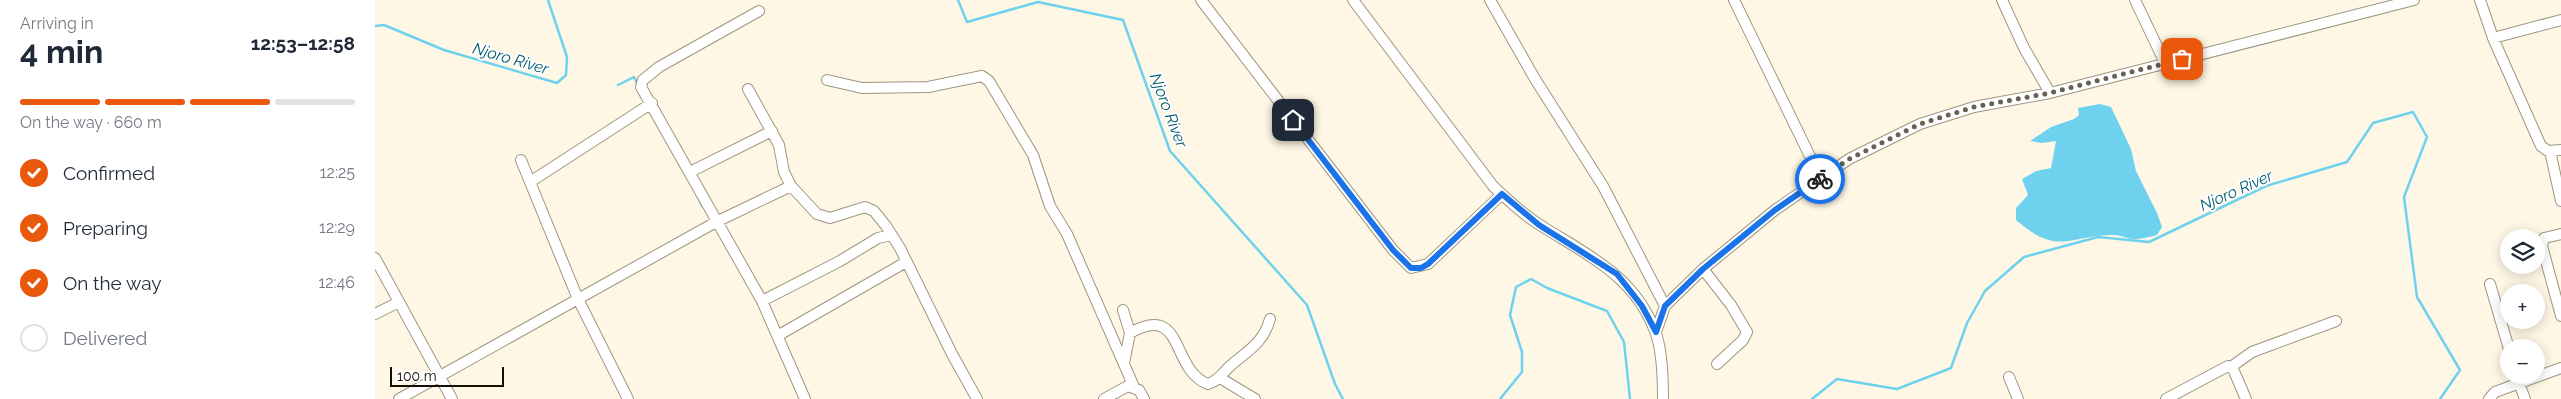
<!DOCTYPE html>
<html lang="en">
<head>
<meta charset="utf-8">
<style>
	:root { --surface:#fff; --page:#f2f2f3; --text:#1f2937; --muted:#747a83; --line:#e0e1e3; --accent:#ea580c }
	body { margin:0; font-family:Raleway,sans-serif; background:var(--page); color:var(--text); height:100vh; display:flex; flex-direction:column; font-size:19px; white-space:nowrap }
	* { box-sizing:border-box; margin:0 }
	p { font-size:16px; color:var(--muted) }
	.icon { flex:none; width:28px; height:28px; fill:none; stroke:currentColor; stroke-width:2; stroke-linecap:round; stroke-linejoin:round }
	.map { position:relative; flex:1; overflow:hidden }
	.side { display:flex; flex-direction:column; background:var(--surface); width:375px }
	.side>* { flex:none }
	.fabs { position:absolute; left:2125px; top:229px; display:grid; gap:10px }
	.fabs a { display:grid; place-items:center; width:45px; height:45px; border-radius:50%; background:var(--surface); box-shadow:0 2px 12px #0003; font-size:25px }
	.scale { position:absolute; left:15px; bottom:12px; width:114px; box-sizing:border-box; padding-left:5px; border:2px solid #131008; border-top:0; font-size:14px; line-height:18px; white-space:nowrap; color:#131008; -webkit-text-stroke:4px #fff; paint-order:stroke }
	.pin { position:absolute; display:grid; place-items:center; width:42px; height:42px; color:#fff; margin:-21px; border-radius:10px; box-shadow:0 2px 8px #0006 }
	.courier { position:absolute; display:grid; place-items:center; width:50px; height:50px; margin:-25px; border:4px solid #1a73e8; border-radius:50%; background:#fff; color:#222; box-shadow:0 1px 6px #0007 }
	.headline em { font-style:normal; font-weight:700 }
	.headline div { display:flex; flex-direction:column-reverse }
	.headline { display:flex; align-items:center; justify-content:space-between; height:85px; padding:0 20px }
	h1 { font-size:32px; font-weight:700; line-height:38px }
	.bar { display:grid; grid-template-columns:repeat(4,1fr); gap:8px 5px; align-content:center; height:60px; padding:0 20px }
	.bar i { height:6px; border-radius:4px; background:var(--line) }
	.bar .on { background:var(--accent) }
	.bar p { grid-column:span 4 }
	ol { padding:0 20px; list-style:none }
	li { display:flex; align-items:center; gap:15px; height:55px }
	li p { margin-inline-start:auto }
	li .icon { padding:5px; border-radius:50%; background:var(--accent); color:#fff; stroke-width:4 }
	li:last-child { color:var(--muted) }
	li i { width:28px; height:28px; border:2px solid var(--line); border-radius:50% }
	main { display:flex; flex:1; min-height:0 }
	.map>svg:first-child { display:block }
	.water { fill:#6ed2ee }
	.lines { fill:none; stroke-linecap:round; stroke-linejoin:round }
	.stream { stroke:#6ed2ee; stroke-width:2.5 }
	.minor-casing { stroke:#9f9681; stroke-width:12 }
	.minor { stroke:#fff; stroke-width:10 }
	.done { stroke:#666155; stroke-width:5; stroke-dasharray:0 9 }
	.route { stroke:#1a73e8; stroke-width:6 }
	.labels { text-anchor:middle; stroke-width:4; stroke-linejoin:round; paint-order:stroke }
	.water-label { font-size:16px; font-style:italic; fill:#025d70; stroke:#fff }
</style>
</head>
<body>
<main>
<section class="side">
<div class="headline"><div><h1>4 min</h1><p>Arriving in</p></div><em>12:53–12:58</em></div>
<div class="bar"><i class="on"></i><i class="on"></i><i class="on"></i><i></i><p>On the way · 660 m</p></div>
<ol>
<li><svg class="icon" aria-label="check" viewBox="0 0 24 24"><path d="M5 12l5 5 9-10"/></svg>Confirmed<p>12:25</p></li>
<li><svg class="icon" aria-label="check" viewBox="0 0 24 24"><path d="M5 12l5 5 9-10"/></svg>Preparing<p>12:29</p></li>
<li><svg class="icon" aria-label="check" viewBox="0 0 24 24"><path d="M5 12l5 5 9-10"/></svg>On the way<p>12:46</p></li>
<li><i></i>Delivered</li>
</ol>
</section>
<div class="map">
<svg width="2186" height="399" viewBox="0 0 2186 399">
	<rect width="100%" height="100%" fill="#fff7e5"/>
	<path class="water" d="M1725,104L1736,107L1756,149L1761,171L1782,213L1787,227L1782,235C1775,237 1766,239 1759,239C1752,239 1746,235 1740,235C1693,235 1684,257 1641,220V208L1653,195L1647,179L1661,171L1676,168L1681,141L1667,143L1655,141L1676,127L1699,119L1704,115L1703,108Z"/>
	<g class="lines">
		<path class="stream" d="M583,0L592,22L663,2L748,20L795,151L932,305L960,384L968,399
			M0,26L9,25L69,50L182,83L191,75L192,57L173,0
			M243,85L259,77L263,85
			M323,197L327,206
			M1125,399L1147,372V352L1135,315L1141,287L1156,279L1172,288L1232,311L1249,342L1255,399
			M1437,399L1462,379L1522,389L1576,368L1592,323L1610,291L1649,257L1723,237L1774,242L1891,186L1972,162L1998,123L2038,112L2052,137L2029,197L2042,297L2085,370L2065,399"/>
		<defs>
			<path id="minor" d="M826,0L1018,250L1036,268L1053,264L1127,194
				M978,0L1118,186C1133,200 1147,214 1165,225C1212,255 1259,275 1280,331C1287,348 1288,380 1288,399
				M1115,0L1160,79L1228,186L1290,306
				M1359,0L1446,179
				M1627,0L1649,48L1675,93
				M1760,0L1790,63
				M2105,0L2118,38L2166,146L2173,151L2186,150
				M384,11L284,67L268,80L266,87L387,301L430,399
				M2118,38L2186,20
				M452,80L487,88L553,87L607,76L614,81L658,155L675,206L692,234L759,387
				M373,89L404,145L409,172L416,186L442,214L455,218L490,207L499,211L511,226L525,248L577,354L602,399
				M2175,151L2186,201
				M146,160L203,299L341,222L416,186
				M315,172L397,131
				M155,182L277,103
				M2186,234L2169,238L2167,246L2186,316
				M0,258L77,399
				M1328,269L1356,305L1372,332L1368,340L1342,364
				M2115,284L2134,349
				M387,301L465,261L503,238L517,235
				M748,310L755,333L749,363
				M0,314L24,302
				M1281,332L1290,306L1328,269L1400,210L1474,159L1545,124L1599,107L1675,93L2039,0
				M755,333C810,302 795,370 833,384C843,381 847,374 854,367C872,351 888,344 895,319
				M404,335L531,262
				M1856,367L1877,352L1961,321
				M2141,375L2150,399
				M1634,377L1643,399
				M845,378L880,399
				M24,399L203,299L253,399
				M729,399L753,386L764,390L769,399
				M1791,399L1853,366L1858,369L1871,399
				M2114,399L2120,392L2186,368"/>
		</defs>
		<use href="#minor" class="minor-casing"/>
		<use href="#minor" class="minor"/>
	</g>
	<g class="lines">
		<path class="done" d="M1445,179L1474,159L1545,124L1599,107L1675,93L1807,59"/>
		<path class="route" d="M918,120L1018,250L1036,268H1046L1053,264L1127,194L1164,225L1242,274L1267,306L1281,332L1290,306L1328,269L1400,210L1445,179"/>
	</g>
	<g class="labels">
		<g class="water-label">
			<text transform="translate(136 58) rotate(16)" y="6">Njoro River</text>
			<text transform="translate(794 110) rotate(69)" y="6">Njoro River</text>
			<text transform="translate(1861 190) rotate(-24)" y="6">Njoro River</text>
		</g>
	</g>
</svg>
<div class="fabs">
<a><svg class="icon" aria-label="layers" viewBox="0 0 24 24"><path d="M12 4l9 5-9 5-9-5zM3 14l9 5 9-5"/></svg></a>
<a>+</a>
<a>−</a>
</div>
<div class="scale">100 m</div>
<div class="pin" style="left:1807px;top:59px;background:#ea580c"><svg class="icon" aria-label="bag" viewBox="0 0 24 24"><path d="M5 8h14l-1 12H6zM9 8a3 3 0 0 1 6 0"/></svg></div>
<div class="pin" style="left:918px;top:120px;background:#1f2937"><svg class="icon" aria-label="home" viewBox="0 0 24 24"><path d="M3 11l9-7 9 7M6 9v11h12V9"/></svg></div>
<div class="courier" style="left:1445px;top:179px"><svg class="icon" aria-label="bike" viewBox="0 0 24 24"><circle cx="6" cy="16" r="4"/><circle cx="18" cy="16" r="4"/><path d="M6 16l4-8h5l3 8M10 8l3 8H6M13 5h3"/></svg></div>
</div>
</main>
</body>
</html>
